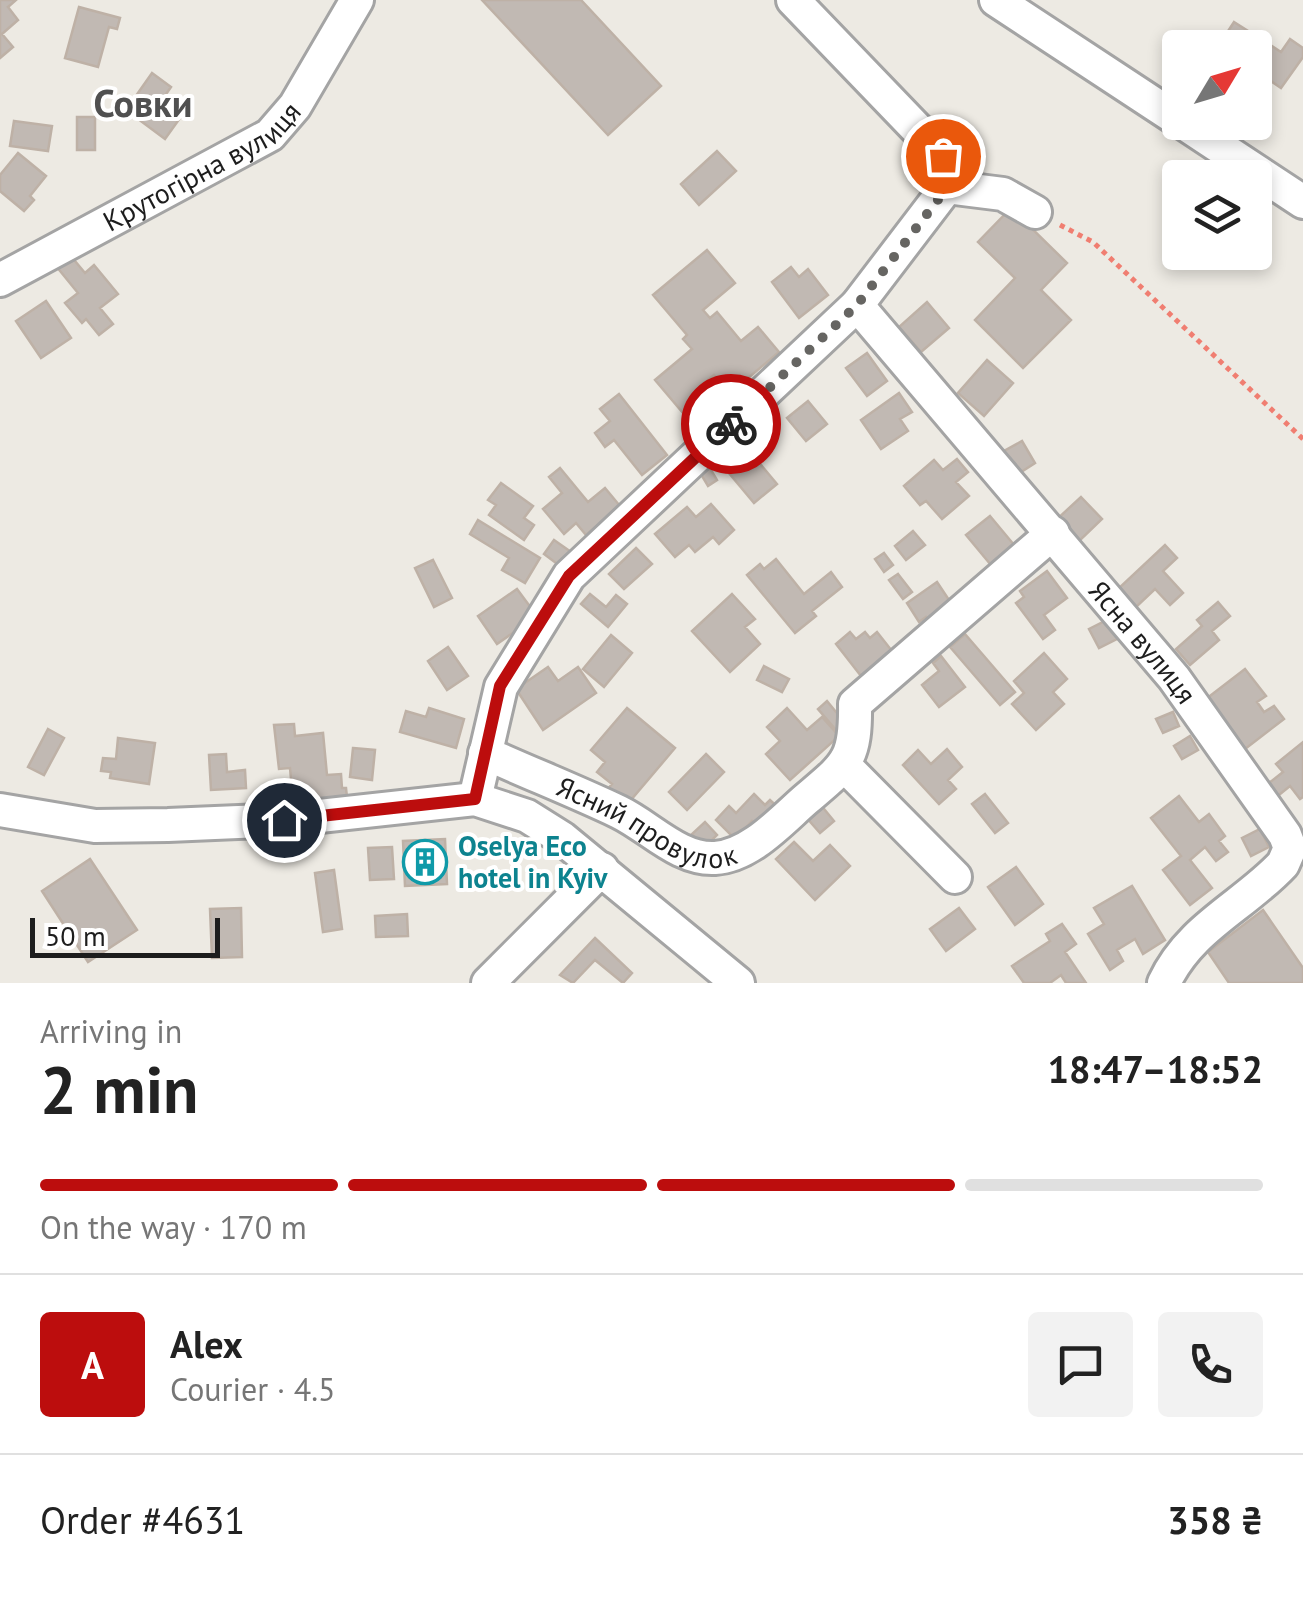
<!DOCTYPE html>
<html lang="en">
<head>
<meta charset="utf-8">
<style>
	:root { --surface:#fff; --page:#f2f2f2; --text:#222; --muted:#767676; --line:#e0e0e0; --accent:#bc0d0d }
	body { margin:0; font-family:"PT Sans",sans-serif; background:var(--page); color:var(--text); height:100vh; display:flex; flex-direction:column; font-size:38px; white-space:nowrap }
	* { box-sizing:border-box; margin:0 }
	p { font-size:32px; color:var(--muted) }
	.icon { flex:none; width:55px; height:55px; fill:none; stroke:currentColor; stroke-width:2; stroke-linecap:round; stroke-linejoin:round }
	.map { position:relative; height:983px; overflow:hidden }
	.details { display:flex; flex-direction:column; background:var(--surface); flex:1 }
	.details>* { flex:none }
	.needle { width:65px; rotate:52deg }
	.controls { position:absolute; left:1162px; top:30px; display:grid; gap:20px }
	.controls a { display:grid; place-items:center; width:110px; height:110px; border-radius:10px; background:var(--surface); box-shadow:0 5px 15px #0003; font-size:50px }
	.scale { position:absolute; left:30px; bottom:25px; width:190px; box-sizing:border-box; padding-left:10px; border:5px solid #1d1d1d; border-top:0; font-size:28px; line-height:35px; white-space:nowrap; color:#1d1d1d; -webkit-text-stroke:8px #fff; paint-order:stroke }
	.pin { position:absolute; display:grid; place-items:center; width:85px; height:85px; color:#fff; margin:-42px; border:5px solid #fff; border-radius:50%; box-shadow:0 2px 10px #0007 }
	.courier { position:absolute; display:grid; place-items:center; width:100px; height:100px; margin:-50px; border:8px solid #bc0d0d; border-radius:50%; background:#fff; color:#222; box-shadow:0 2px 12px #0007 }
	.headline em { font-style:normal; font-weight:700 }
	.headline div { display:flex; flex-direction:column-reverse }
	.headline { display:flex; align-items:center; justify-content:space-between; height:170px; padding:0 40px }
	h1 { font-size:65px; font-weight:700; line-height:75px }
	.bar { display:grid; grid-template-columns:repeat(4,1fr); gap:15px 10px; align-content:center; height:120px; padding:0 40px }
	.bar i { height:12px; border-radius:8px; background:var(--line) }
	.bar .selected { background:var(--accent) }
	.bar p { grid-column:span 4 }
	.line { display:flex; align-items:center; gap:25px; padding:0 40px; border-top:2px solid var(--line) }
	.line div { flex:1 }
	.round { display:grid; place-items:center; flex:none; width:105px; height:105px; border-radius:10px; background:var(--page) }
	.map>svg:first-child { display:block }
	.building { fill:#c1b9b3; stroke:#beb1a6; stroke-width:2.5 }
	.lines { fill:none; stroke-linecap:round; stroke-linejoin:round }
	.minor-casing { stroke:#a4a4a4; stroke-width:38 }
	.path { stroke:#f07e71; stroke-width:5; stroke-dasharray:5 5; stroke-linecap:butt }
	.minor { stroke:#fff; stroke-width:32 }
	.done { stroke:#666562; stroke-width:10; stroke-dasharray:0 18 }
	.route { stroke:#bc0d0d; stroke-width:12 }
	.labels { text-anchor:middle; stroke-width:8; stroke-linejoin:round; paint-order:stroke }
	.street-label { font-size:28px; fill:#1d1d1d; stroke:#fff }
	.culture-label { font-size:28px; font-weight:bold; fill:#0d838f; stroke:#fff; text-anchor:start }
	.district-label { font-size:38px; font-weight:bold; fill:#505050; stroke:#fff }
</style>
</head>
<body>
<div class="map">
<svg width="1303" height="983" viewBox="0 0 1303 983">
	<rect width="100%" height="100%" fill="#edeae3"/>
	<path class="building" d="M0,0H16L8,7L18,20L2,34L13,47L0,58Z
		M482,0H581L661,86L608,135Z
		M79,7L120,18L117,29L109,27L98,67L65,58Z
		M1234,22L1259,38L1253,48L1219,45Z
		M1290,39L1303,48V57L1281,88L1255,70V58L1266,42L1281,52Z
		M152,73L171,87L164,97L185,111L165,139L126,110Z
		M77,117H95V150H77Z
		M14,121L52,126L48,151L10,146Z
		M717,151L736,171L699,205L681,184Z
		M18,153L46,176L30,196L34,200L24,211L0,191V175Z
		M1011,208L1067,263L1041,290L1071,320L1023,368L975,320L1015,278L978,242Z
		M707,250L735,283L703,310L710,318L717,312L741,341L758,327L779,352L747,379L753,386L736,401L714,375L703,384L720,405L694,426L655,380L692,349L683,339L687,335L653,295Z
		M70,255L85,273L94,265L118,294L100,308L113,324L99,335L86,319L82,323L65,303L78,293L56,266Z
		M791,267L799,277L808,269L828,295L799,318L772,282Z
		M46,301L71,338L41,358L16,321Z
		M927,302L949,328L921,352L899,327Z
		M867,353L887,381L867,396L846,368Z
		M987,360L1013,383L984,416L958,393Z
		M899,393L912,412L900,419L908,431L881,449L861,420Z
		M619,394L667,455L642,475L614,440L605,447L595,433L610,421L600,409Z
		M808,401L827,424L806,441L787,418Z
		M1022,441L1035,463L1018,474L1004,451Z
		M751,453L777,484L754,503L728,472Z
		M957,459L968,472L956,482L969,496L942,519L926,501L920,505L904,486L934,460L943,470Z
		M708,465L717,480L708,486L699,471Z
		M560,468L588,502L605,488L620,506L586,535L576,523L564,534L543,509L562,493L549,477Z
		M501,483L533,506L524,518L534,525L524,540L489,515L496,505L488,500Z
		M1081,497L1102,519L1076,544L1055,521Z
		M711,504L734,530L719,544L713,537L695,552L689,545L675,557L655,534L687,507L696,517Z
		M990,516L1020,552L996,571L966,535Z
		M478,520L540,558L525,583L502,570L509,558L470,534Z
		M913,531L925,545L906,560L895,546Z
		M554,540L574,554L564,569L544,554Z
		M1165,545L1177,558L1163,571L1183,593L1170,605L1155,589L1135,608L1118,589Z
		M636,548L652,564L624,589L609,574Z
		M884,553L893,565L884,572L875,559Z
		M776,559L804,594L831,572L842,587L812,611L816,616L795,633L747,575L760,564L764,569Z
		M433,560L452,598L434,607L415,568Z
		M1047,571L1067,598L1044,615L1055,630L1043,639L1016,603L1024,597L1020,591Z
		M898,574L912,592L903,599L889,580Z
		M937,582L951,603L933,627L926,617L919,622L907,603Z
		M517,589L537,616L497,644L478,616Z
		M590,594L606,607L616,595L627,604L608,627L581,604Z
		M732,594L755,619L745,627L760,644L730,672L692,631Z
		M1218,602L1230,616L1212,631L1219,640L1190,665L1176,649L1202,626L1197,620Z
		M1107,620L1117,639L1099,648L1089,629Z
		M850,632L856,639L865,632L870,638L877,632L892,651L861,676L836,644Z
		M965,634L1015,692L1000,705L950,647Z
		M611,635L632,653L604,687L583,669Z
		M448,647L468,676L447,690L428,661Z
		M1044,653L1067,679L1053,692L1064,704L1036,730L1012,704L1024,693L1014,681Z
		M941,656L965,687L939,707L922,685L939,671L933,663Z
		M764,666L789,679L782,692L757,680Z
		M548,667L558,681L578,667L596,693L543,730L516,689Z
		M1245,669L1266,696L1257,702L1264,712L1274,706L1284,719L1245,749L1206,699Z
		M827,701L845,723L836,730L818,709Z
		M429,708L464,719L456,748L400,732L406,711L426,717Z
		M627,708L675,748L625,807L606,791L612,784L597,772L605,762L591,750Z
		M787,708L807,730L822,717L839,736L790,780L766,754L780,741L767,727Z
		M1173,712L1179,726L1163,733L1156,719Z
		M294,724L295,736L323,733L327,775L341,774L342,788H346L347,797L293,802L290,768L279,769L274,725Z
		M48,729L64,738L44,775L28,767Z
		M1190,736L1198,750L1182,759L1174,746Z
		M118,738L155,743L149,784L110,778L111,772L101,771L103,758L116,759Z
		M1303,742V797L1300,799L1290,786L1274,799L1264,787L1283,772L1276,764Z
		M353,748L375,750L372,780L350,777Z
		M947,749L962,767L948,780L956,789L939,804L903,765L918,750L931,764Z
		M226,754L227,772L245,770L246,788L211,790L209,755Z
		M706,754L724,772L687,810L669,792Z
		M754,794L765,805L770,800L782,811L763,831L752,821L735,839L716,820L729,806L736,813Z
		M985,794L1008,823L995,833L972,804Z
		M1179,796L1199,822L1209,814L1225,836L1219,841L1228,852L1216,861L1205,847L1190,860L1212,888L1190,905L1163,870L1181,856L1151,818Z
		M820,804L834,821L820,833L805,816Z
		M705,822L717,835L704,848L692,834Z
		M1260,829L1269,847L1251,856L1242,838Z
		M445,839L447,884L405,886L403,841Z
		M794,842L813,861L830,845L850,866L815,900L776,859Z
		M392,847L394,879L370,880L368,848Z
		M90,859L137,930L88,962L42,891Z
		M1016,867L1043,904L1015,925L988,887Z
		M334,870L342,929L323,932L315,873Z
		M1132,886L1165,940L1143,954L1135,939L1117,950L1123,961L1110,970L1088,934L1104,924L1094,908Z
		M241,908L242,957L212,958L210,909Z
		M959,908L975,929L946,951L930,929Z
		M1263,910L1303,968V983H1229L1208,952Z
		M407,914L408,936L376,937L375,916Z
		M1062,924L1076,944L1065,952L1086,983H1066L1061,975L1050,983H1024L1012,966L1050,941L1046,934Z
		M595,938L632,973L623,983L595,960L573,983L560,975Z"/>
	<g class="lines">
		<defs>
			<g id="minor">
				<path d="M996,0L1180,121"/>
				<path d="M1182,122L1303,202"/>
				<path d="M947,187L1003,194L1035,212"/>
				<path id="s1" d="M0,280L270,135L295,106L357,0"/>
				<path id="s2" d="M857,305L1174,678L1285,835L1290,848L1283,864C1244,906 1190,927 1164,983"/>
				<path id="s3" d="M485,753C529,773 575,791 619,812C650,827 679,860 715,858C750,856 781,821 805,800C846,765 856,761 855,704L1053,533"/>
				<path d="M845,766L955,877"/>
				<path d="M475,799L501,687L569,576L857,305L947,187L943,156L793,0"/>
				<path d="M0,810L95,826L168,825L283,820L475,799L527,816L562,838L738,983"/>
				<path d="M488,983L602,869"/>
			</g>
		</defs>
		<use href="#minor" class="minor-casing"/>
		<path class="path" d="M1060,225L1093,242L1303,439"/>
		<use href="#minor" class="minor"/>
	</g>
	<g class="lines">
		<path class="done" d="M731,424L857,305L947,188L943,156"/>
		<path class="route" d="M284,820L475,799L500,686L569,576L731,424"/>
	</g>
	<defs>
		<symbol id="building-ring" viewBox="-11 -11 22 22"><circle r="9.5" fill="#fff" stroke="#0f9aa8" stroke-width="1.5"/><path d="M-4-6H4V6H1V3H-1V6H-4ZM-2.5-4.3h1.7v1.8h-1.7ZM.8-4.3h1.7v1.8H.8ZM-2.5-1h1.7V.8h-1.7ZM.8-1h1.7V.8H.8Z" fill="#0f9aa8"/></symbol>
	</defs>
	<g fill-rule="evenodd">
		<use href="#building-ring" x="400" y="837" width="50" height="50"/>
	</g>
	<g class="labels">
		<g class="street-label">
			<text dy="10" stroke="none"><textPath href="#s1" startOffset="232">Крутогірна вулиця</textPath></text>
			<text dy="10" stroke="none"><textPath href="#s2" startOffset="442">Ясна вулиця</textPath></text>
			<text dy="10" stroke="none"><textPath href="#s3" startOffset="178">Ясний провулок</textPath></text>
		</g>
		<g class="culture-label">
			<text x="458" y="856">Oselya Eco<tspan x="458" dy="32">hotel in Kyiv</tspan></text>
		</g>
		<g class="district-label">
			<text x="143" y="117">Совки</text>
		</g>
	</g>
</svg>
<div class="controls">
<a><svg class="needle" viewBox="-14 -14 28 28"><path d="M0-13l5 13h-10z" fill="#e53935"/><path d="M0 13l5-13h-10z" fill="#767676"/></svg></a>
<a><svg class="icon" aria-label="layers" viewBox="0 0 24 24"><path d="M12 4l9 5-9 5-9-5zM3 14l9 5 9-5"/></svg></a>
</div>
<div class="scale">50 m</div>
<div class="pin" style="left:943px;top:156px;background:#ea580c"><svg class="icon" aria-label="bag" viewBox="0 0 24 24"><path d="M5 8h14l-1 12H6zM9 8a3 3 0 0 1 6 0"/></svg></div>
<div class="pin" style="left:284px;top:820px;background:#1f2937"><svg class="icon" aria-label="home" viewBox="0 0 24 24"><path d="M3 11l9-7 9 7M6 9v11h12V9"/></svg></div>
<div class="courier" style="left:731px;top:424px"><svg class="icon" aria-label="bike" viewBox="0 0 24 24"><circle cx="6" cy="16" r="4"/><circle cx="18" cy="16" r="4"/><path d="M6 16l4-8h5l3 8M10 8l3 8H6M13 5h3"/></svg></div>
</div>
<section class="details">
<div class="headline"><div><h1>2 min</h1><p>Arriving in</p></div><em>18:47–18:52</em></div>
<div class="bar"><i class="selected"></i><i class="selected"></i><i class="selected"></i><i></i><p>On the way · 170 m</p></div>
<div class="line" style="height:180px"><b class="round" style="background:var(--accent);color:#fff">A</b><div><b>Alex</b><p>Courier · 4.5</p></div><a class="round"><svg class="icon" aria-label="chat" viewBox="0 0 24 24"><path d="M4 5h16v11H9l-5 4z"/></svg></a><a class="round"><svg class="icon" aria-label="phone" viewBox="0 0 24 24"><path d="M5 4h4l2 5-3 2q2 4 5 5l2-3 5 2v4C11 20 4 13 5 4z"/></svg></a></div>
<div class="line" style="height:130px"><div>Order #4631</div><b>358 ₴</b></div>
</section>
</body>
</html>
